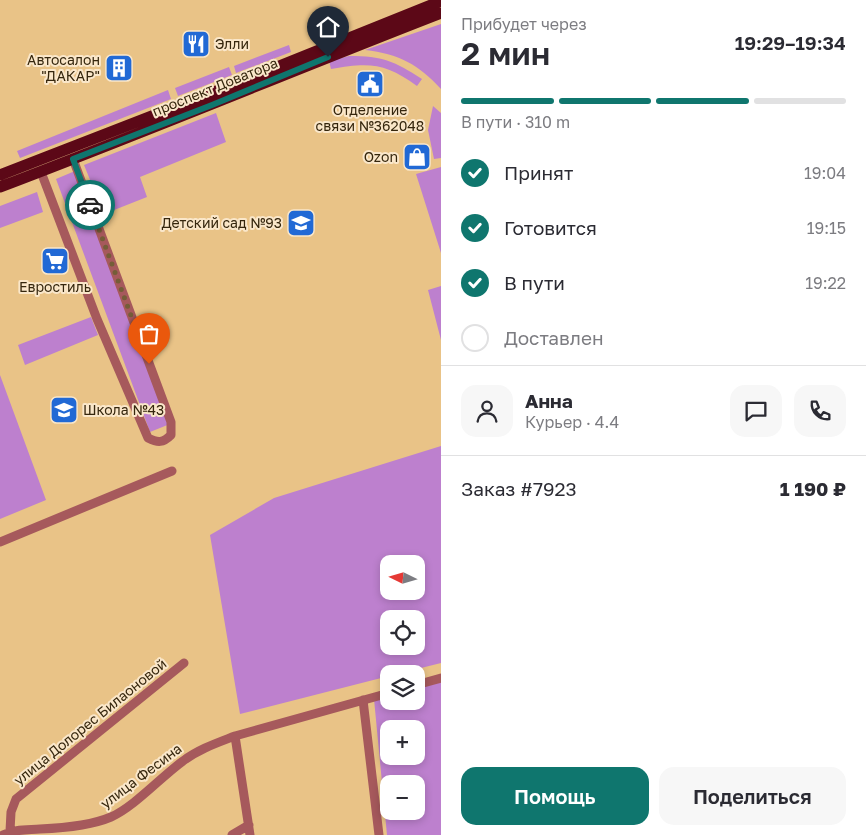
<!DOCTYPE html>
<html lang="ru">
<head>
<meta charset="utf-8">
<style>
	:root { --surface:#fff; --page:#f7f7f7; --text:#2b2b33; --muted:#7c7c81; --line:#e1e1e2; --accent:#0f766e }
	body { margin:0; font-family:"Golos Text",sans-serif; background:var(--page); color:var(--text); height:100vh; display:flex; flex-direction:column; font-size:19px; white-space:nowrap }
	* { box-sizing:border-box; margin:0 }
	p { font-size:16px; color:var(--muted) }
	.icon { flex:none; width:28px; height:28px; fill:none; stroke:currentColor; stroke-width:2; stroke-linecap:round; stroke-linejoin:round }
	.map { position:relative; flex:1; overflow:hidden }
	.drawer { display:flex; flex-direction:column; background:var(--surface); width:425px }
	.drawer>* { flex:none }
	.needle { width:32px; rotate:275deg }
	.buttons { position:absolute; left:380px; top:555px; display:grid; gap:10px }
	.buttons a { display:grid; place-items:center; width:45px; height:45px; border-radius:10px; background:var(--surface); box-shadow:0 2px 8px #0003; font-size:25px }
	.pin { position:absolute; display:grid; place-items:center; width:42px; height:42px; color:#fff; margin:-51px -21px; border-radius:50% 50% 50% 0; rotate:-45deg; box-shadow:0 0 5px #0007 }
	.pin .icon { rotate:45deg }
	.courier { position:absolute; display:grid; place-items:center; width:50px; height:50px; margin:-25px; border:4px solid #0f766e; border-radius:50%; background:#fff; color:#222; box-shadow:0 1px 6px #0007 }
	.overview em { font-style:normal; font-weight:600 }
	.overview div { display:flex; flex-direction:column-reverse }
	.overview { display:flex; align-items:center; justify-content:space-between; height:85px; padding:0 20px }
	h1 { font-size:32px; font-weight:600; line-height:38px }
	.bar { display:grid; grid-template-columns:repeat(4,1fr); gap:8px 5px; align-content:center; height:60px; padding:0 20px }
	.bar i { height:6px; border-radius:4px; background:var(--line) }
	.bar .on { background:var(--accent) }
	.bar p { grid-column:span 4 }
	.line { display:flex; align-items:center; gap:12px; padding:0 20px; border-top:1px solid var(--line) }
	.line div { flex:1 }
	.round { display:grid; place-items:center; flex:none; width:52px; height:52px; border-radius:15px; background:var(--page) }
	ol { padding:0 20px; list-style:none }
	li { display:flex; align-items:center; gap:15px; height:55px }
	li p { margin-inline-start:auto }
	li .icon { padding:5px; border-radius:50%; background:var(--accent); color:#fff; stroke-width:4 }
	li:last-child { color:var(--muted) }
	li i { width:28px; height:28px; border:2px solid var(--line); border-radius:50% }
	.button { display:flex; gap:10px; margin-top:auto; padding:10px 20px }
	.button a { flex:1; height:58px; border-radius:15px; background:var(--accent); color:#fff; font-size:20px; font-weight:600; line-height:58px; text-align:center }
	.button a+a { background:var(--page); color:var(--text) }
	main { display:flex; flex:1; min-height:0 }
	.map>svg:first-child { display:block }
	.green { fill:#bd80ce; fill-rule:evenodd }
	.lines { fill:none; stroke-linecap:round; stroke-linejoin:round }
	.minor { stroke:#a6595c; stroke-width:9 }
	.major { stroke:#5c0817; stroke-width:11 }
	.done { stroke:#745d38; stroke-width:5; stroke-dasharray:0 9 }
	.route { stroke:#0f766e; stroke-width:6 }
	.labels { text-anchor:middle; stroke-width:4; stroke-linejoin:round; paint-order:stroke }
	.poi-label { font-size:14px; fill:#35260d; stroke:#fae7ca; text-anchor:end }
	.street-label { font-size:14px; fill:#35260d; stroke:#fae7ca }
</style>
</head>
<body>
<main>
<div class="map">
<svg width="441" height="835" viewBox="0 0 441 835">
	<rect width="100%" height="100%" fill="#e9c387"/>
	<path class="green" d="M441,24V89C418,64 399,54 365,50Z
		M289,45L291,52L236,73L234,66Z
		M349,56C383,56 394,61 422,79L417,86C386,63 369,62 331,69L329,61Z
		M229,67L232,75L178,96L175,88Z
		M168,90L171,99L20,158L17,151Z
		M433,106L441,113V158L434,159L428,130Z
		M216,113L226,142L140,177L147,197L104,214L84,165Z
		M441,167V253L416,174Z
		M75,171L170,424L150,432L56,179Z
		M37,192L43,212L0,228V206Z
		M441,286V340L428,290Z
		M91,317L98,335L25,365L18,345Z
		M0,375L46,500L0,519Z
		M441,446V663L397,674H389V676L240,714L210,535L274,498ZM389,564H416V591H389ZM389,619H416V646H389Z
		M441,679V835H387L374,699L389,694V701H416V686ZM389,729H416V756H389ZM389,784H416V811H389Z"/>
	<g class="lines">
		<path class="minor" d="M41,172L97,319L148,438C158,443 163,443 171,435V422L73,159
			M0,542L172,471
			M416,685L441,678
			M363,700L379,835
			M235,736L250,835
			M10,831L11,812L16,799L184,663
			M3,835C14,829 27,830 40,829C63,828 90,826 111,817C134,807 162,776 183,761C199,749 217,743 235,736L389,693
			M232,835L249,825"/>
		<path class="major" d="M0,175L237,83L441,1
			M0,187C148,131 294,70 441,13"/>
	</g>
	<g class="lines">
		<path class="done" d="M90,205L149,364"/>
		<path class="route" d="M90,205L73,159L212,105L328,57"/>
	</g>
	<defs>
		<symbol id="restaurant-square" viewBox="-11 -11 22 22"><rect x="-9" y="-9" width="18" height="18" rx="4" fill="#2169d5" stroke="#fae7ca"/><path d="M-5-6h1v4h1v-4h1v4h1v-4h1v5L-1.5 .5V6h-2V.5L-5-1ZM5-6V6H3V1.5H1.5Q1.5-4 5-6Z" fill="#fff"/></symbol>
		<symbol id="building-square" viewBox="-11 -11 22 22"><rect x="-9" y="-9" width="18" height="18" rx="4" fill="#2169d5" stroke="#fae7ca"/><path d="M-4-6H4V6H1V3H-1V6H-4ZM-2.5-4.3h1.7v1.8h-1.7ZM.8-4.3h1.7v1.8H.8ZM-2.5-1h1.7V.8h-1.7ZM.8-1h1.7V.8H.8Z" fill="#fff"/></symbol>
		<symbol id="civic-square" viewBox="-11 -11 22 22"><rect x="-9" y="-9" width="18" height="18" rx="4" fill="#2169d5" stroke="#fae7ca"/><path d="M-.6-6.5H3V-4.5H.6V-3L4-1V1h2V6H-6V1h2V-1L-.6-3ZM-1.2 2.5V6h2.4V2.5Z" fill="#fff"/></symbol>
		<symbol id="shop-square" viewBox="-11 -11 22 22"><rect x="-9" y="-9" width="18" height="18" rx="4" fill="#2169d5" stroke="#fae7ca"/><path d="M-5-2.5h2.3a2.7 3.5 0 0 1 5.4 0H5L5.5 6h-11ZM-1.5-2.5h3a1.5 2.3 0 0 0-3 0Z" fill="#fff"/></symbol>
		<symbol id="school-square" viewBox="-11 -11 22 22"><rect x="-9" y="-9" width="18" height="18" rx="4" fill="#2169d5" stroke="#fae7ca"/><path d="M0-5L7-2L0 1L-7-2ZM-4 1L0 2.5L4 1V4Q0 6-4 4Z" fill="#fff"/></symbol>
		<symbol id="supermarket-square" viewBox="-11 -11 22 22"><rect x="-9" y="-9" width="18" height="18" rx="4" fill="#2169d5" stroke="#fae7ca"/><path d="M-6-5.5h2.5l.6 2H6L4.5 2H-2.5L-4.4-4H-6ZM-1.5 3.2a1.3 1.3 0 1 0 .1 0ZM3 3.2a1.3 1.3 0 1 0 .1 0Z" fill="#fff"/></symbol>
	</defs>
	<g fill-rule="evenodd">
		<use href="#restaurant-square" x="180" y="28" width="32" height="32"/>
		<use href="#building-square" x="103" y="52" width="32" height="32"/>
		<use href="#civic-square" x="354" y="68" width="32" height="32"/>
		<use href="#shop-square" x="401" y="141" width="32" height="32"/>
		<use href="#school-square" x="285" y="207" width="32" height="32"/>
		<use href="#supermarket-square" x="39" y="245" width="32" height="32"/>
		<use href="#school-square" x="48" y="394" width="32" height="32"/>
	</g>
	<g class="labels">
		<g class="poi-label">
			<text x="215" y="49" text-anchor="start">Элли</text>
			<text x="100" y="65">Автосалон<tspan x="100" dy="16">"ДАКАР"</tspan></text>
			<text x="370" y="115" text-anchor="middle">Отделение<tspan x="370" dy="16">связи №362048</tspan></text>
			<text x="398" y="162">Ozon</text>
			<text x="282" y="228">Детский сад №93</text>
			<text x="55" y="292" text-anchor="middle">Евростиль</text>
			<text x="83" y="415" text-anchor="start">Школа №43</text>
		</g>
		<g class="street-label">
			<text transform="translate(215 87) rotate(-22)" y="5">проспект Доватора</text>
			<text transform="translate(90 722) rotate(-39)" y="5">улица Долорес Билаоновой</text>
			<text transform="translate(141 776) rotate(-37)" y="5">улица Фесина</text>
		</g>
	</g>
</svg>
<div class="buttons">
<a><svg class="needle" viewBox="-14 -14 28 28"><path d="M0-13l5 13h-10z" fill="#e53935"/><path d="M0 13l5-13h-10z" fill="#7c7c81"/></svg></a>
<a><svg class="icon" aria-label="locate" viewBox="0 0 24 24"><circle cx="12" cy="12" r="6"/><path d="M12 2v4M12 18v4M2 12h4M18 12h4"/></svg></a>
<a><svg class="icon" aria-label="layers" viewBox="0 0 24 24"><path d="M12 4l9 5-9 5-9-5zM3 14l9 5 9-5"/></svg></a>
<a>+</a>
<a>−</a>
</div>
<div class="pin" style="left:149px;top:364px;background:#ea580c"><svg class="icon" aria-label="bag" viewBox="0 0 24 24"><path d="M5 8h14l-1 12H6zM9 8a3 3 0 0 1 6 0"/></svg></div>
<div class="pin" style="left:328px;top:57px;background:#1f2937"><svg class="icon" aria-label="home" viewBox="0 0 24 24"><path d="M3 11l9-7 9 7M6 9v11h12V9"/></svg></div>
<div class="courier" style="left:90px;top:205px"><svg class="icon" aria-label="car" viewBox="0 0 24 24"><path d="M5 17H2v-5l4-1 3-4h7l3 4 3 1v5h-3M9 17h6M6 11h13"/><circle cx="7" cy="17" r="2"/><circle cx="17" cy="17" r="2"/></svg></div>
</div>
<section class="drawer">
<div class="overview"><div><h1>2 мин</h1><p>Прибудет через</p></div><em>19:29–19:34</em></div>
<div class="bar"><i class="on"></i><i class="on"></i><i class="on"></i><i></i><p>В пути · 310 m</p></div>
<ol>
<li><svg class="icon" aria-label="check" viewBox="0 0 24 24"><path d="M5 12l5 5 9-10"/></svg>Принят<p>19:04</p></li>
<li><svg class="icon" aria-label="check" viewBox="0 0 24 24"><path d="M5 12l5 5 9-10"/></svg>Готовится<p>19:15</p></li>
<li><svg class="icon" aria-label="check" viewBox="0 0 24 24"><path d="M5 12l5 5 9-10"/></svg>В пути<p>19:22</p></li>
<li><i></i>Доставлен</li>
</ol>
<div class="line" style="height:90px"><a class="round"><svg class="icon" aria-label="person" viewBox="0 0 24 24"><circle cx="12" cy="8" r="4"/><path d="M4 21q1-7 8-7t8 7"/></svg></a><div><b>Анна</b><p>Курьер · 4.4</p></div><a class="round"><svg class="icon" aria-label="chat" viewBox="0 0 24 24"><path d="M4 5h16v11H9l-5 4z"/></svg></a><a class="round"><svg class="icon" aria-label="phone" viewBox="0 0 24 24"><path d="M5 4h4l2 5-3 2q2 4 5 5l2-3 5 2v4C11 20 4 13 5 4z"/></svg></a></div>
<div class="line" style="height:65px"><div>Заказ #7923</div><b>1 190 ₽</b></div>
<div class="button"><a>Помощь</a><a>Поделиться</a></div>
</section>
</main>
</body>
</html>
